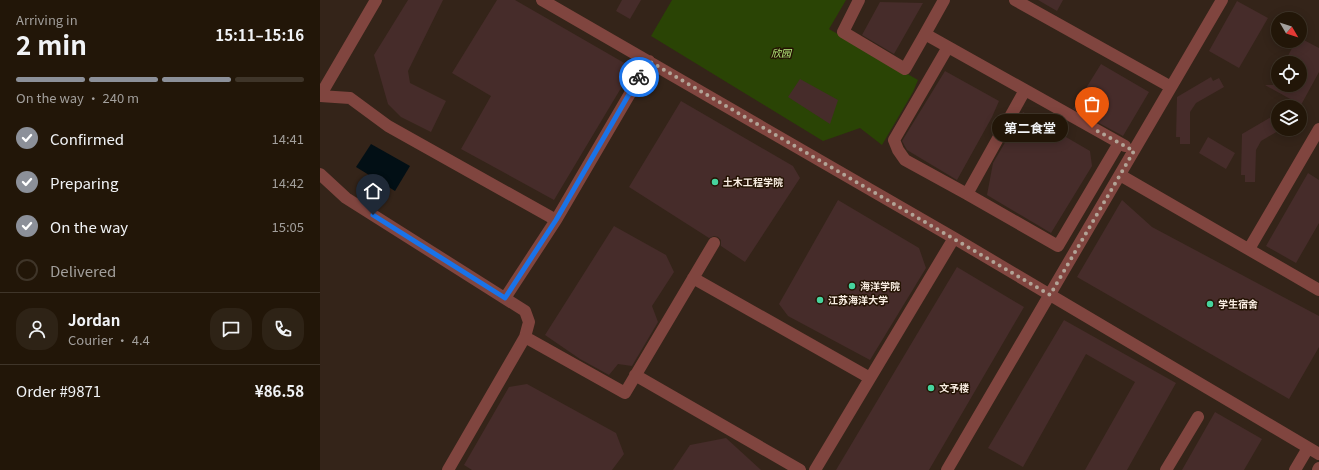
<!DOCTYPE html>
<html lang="en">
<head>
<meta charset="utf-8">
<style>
	:root { --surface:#221608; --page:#2e2316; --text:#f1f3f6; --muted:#a29f9c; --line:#3f3529; --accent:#8c9099 }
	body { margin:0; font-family:Georgia,"Noto Sans SC",serif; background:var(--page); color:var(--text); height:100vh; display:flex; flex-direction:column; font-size:15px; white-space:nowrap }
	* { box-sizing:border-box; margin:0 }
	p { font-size:13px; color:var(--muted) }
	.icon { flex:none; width:22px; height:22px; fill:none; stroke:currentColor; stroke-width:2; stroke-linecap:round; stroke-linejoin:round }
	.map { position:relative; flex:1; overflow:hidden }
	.details { display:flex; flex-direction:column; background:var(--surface); width:320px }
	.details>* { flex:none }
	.needle { width:26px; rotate:129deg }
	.buttons { position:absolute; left:951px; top:12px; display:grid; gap:8px }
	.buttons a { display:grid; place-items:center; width:36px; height:36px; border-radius:50%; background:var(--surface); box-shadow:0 2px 10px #0003,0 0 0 1px var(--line); font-size:20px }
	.pin { position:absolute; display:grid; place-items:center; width:34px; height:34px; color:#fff; margin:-41px -17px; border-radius:50% 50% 50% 0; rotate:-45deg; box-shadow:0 0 4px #0007 }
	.pin .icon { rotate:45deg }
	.courier { position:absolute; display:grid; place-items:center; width:40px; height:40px; margin:-20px; border:3px solid #1a73e8; border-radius:50%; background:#fff; color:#222; box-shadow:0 1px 5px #0007 }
	.bubble { position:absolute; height:28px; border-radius:14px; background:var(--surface); box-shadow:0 2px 10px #0003,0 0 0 1px var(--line); font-size:13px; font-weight:700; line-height:28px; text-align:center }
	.overview em { font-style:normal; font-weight:700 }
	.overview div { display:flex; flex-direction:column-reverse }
	.overview { display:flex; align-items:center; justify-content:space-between; height:68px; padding:0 16px }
	h1 { font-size:26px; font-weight:700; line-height:30px }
	.bar { display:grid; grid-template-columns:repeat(4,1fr); gap:6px 4px; align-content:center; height:48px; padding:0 16px }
	.bar i { height:5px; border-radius:3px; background:var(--line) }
	.bar .active { background:var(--accent) }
	.bar p { grid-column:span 4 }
	.line { display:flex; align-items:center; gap:10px; padding:0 16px; border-top:1px solid var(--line) }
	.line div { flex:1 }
	.round { display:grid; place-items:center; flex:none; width:42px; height:42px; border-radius:16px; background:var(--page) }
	ol { padding:0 16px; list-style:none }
	li { display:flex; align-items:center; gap:12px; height:44px }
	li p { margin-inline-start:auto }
	li .icon { padding:4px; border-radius:50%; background:var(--accent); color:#fff; stroke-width:4 }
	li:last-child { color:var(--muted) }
	li i { width:22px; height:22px; border:2px solid var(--line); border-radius:50% }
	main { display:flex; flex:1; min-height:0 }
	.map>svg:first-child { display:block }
	.education { fill:#342419; fill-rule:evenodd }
	.green { fill:#2a4405 }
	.water { fill:#020f15 }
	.building { fill:#462c2a }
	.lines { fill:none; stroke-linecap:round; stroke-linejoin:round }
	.minor { stroke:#80453f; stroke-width:12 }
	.done { stroke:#b2a497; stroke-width:4; stroke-dasharray:0 7.2 }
	.route { stroke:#1a73e8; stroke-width:5 }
	.poi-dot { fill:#46d49e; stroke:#241303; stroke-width:1.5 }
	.labels { text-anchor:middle; stroke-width:3; stroke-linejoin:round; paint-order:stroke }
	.park-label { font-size:10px; font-style:italic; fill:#b7ee7e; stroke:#241303 }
	.poi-label { font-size:10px; font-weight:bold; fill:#f9ede2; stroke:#241303; text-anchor:start }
</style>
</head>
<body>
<main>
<section class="details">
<div class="overview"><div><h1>2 min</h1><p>Arriving in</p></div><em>15:11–15:16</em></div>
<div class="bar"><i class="active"></i><i class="active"></i><i class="active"></i><i></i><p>On the way · 240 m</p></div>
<ol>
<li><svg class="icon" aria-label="check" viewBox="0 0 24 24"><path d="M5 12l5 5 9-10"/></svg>Confirmed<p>14:41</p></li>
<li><svg class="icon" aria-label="check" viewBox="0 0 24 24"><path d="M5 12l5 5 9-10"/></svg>Preparing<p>14:42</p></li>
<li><svg class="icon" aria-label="check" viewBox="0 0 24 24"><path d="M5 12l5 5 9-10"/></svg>On the way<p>15:05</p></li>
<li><i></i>Delivered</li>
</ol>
<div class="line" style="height:72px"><a class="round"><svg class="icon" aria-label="person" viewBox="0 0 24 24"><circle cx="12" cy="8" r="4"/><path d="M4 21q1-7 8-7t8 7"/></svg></a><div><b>Jordan</b><p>Courier · 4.4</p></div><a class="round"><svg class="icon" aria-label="chat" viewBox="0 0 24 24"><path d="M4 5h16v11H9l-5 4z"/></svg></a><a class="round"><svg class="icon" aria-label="phone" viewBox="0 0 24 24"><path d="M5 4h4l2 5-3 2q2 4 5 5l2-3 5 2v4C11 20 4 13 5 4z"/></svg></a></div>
<div class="line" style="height:52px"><div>Order #9871</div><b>¥86.58</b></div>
</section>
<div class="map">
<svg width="999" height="470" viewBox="0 0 999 470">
	<rect width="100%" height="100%" fill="#2e1d0b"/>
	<path class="education" d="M0,0H999V470H0ZM958,19H980V41H958ZM958,63H980V85H958ZM958,107H980V129H958Z"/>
	<path class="green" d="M352,0H526L509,29L598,80L593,92L562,145L540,128L503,141L331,36Z"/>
	<path class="water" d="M51,144L90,166L75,191L36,167Z"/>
	<path class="building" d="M88,0H123L88,71L90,83L126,101L111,132L81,117L68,104L54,55Z
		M177,0H195L313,68L234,200L141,149L171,96L132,73Z
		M302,0H321L310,19L296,11Z
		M718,0H743L737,11Z
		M917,1L948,18L919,68L889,51Z
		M560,2L603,3L574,54L542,35Z
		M980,38L999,48V72L981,105L945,85H980V63H964L976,41H980Z
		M781,64L829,92L803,136L753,109Z
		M625,71L679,101L672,117L637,180L587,150L582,141Z
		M891,77L893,81L899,78L904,87L876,103L870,112V144H860V137H856L857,97Z
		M480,79L518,100L510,124L468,97Z
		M361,101L473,166L480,178L425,262L401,246V240L398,237L394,236L389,238L309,187Z
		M703,112L770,151L772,166L731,233L667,195L673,163Z
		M958,113V131L941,141L936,150L935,182H925V175H921L922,134Z
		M888,137L915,153L906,169L879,153Z
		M988,173L999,180V223L976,263L946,246Z
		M518,200L599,248L606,268L550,360L468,316L459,304Z
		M802,200L832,227L999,316V347L969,399L757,277Z
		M294,226L346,255L354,272L332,306L338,322L312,366L298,364L289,375L260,359L225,335Z
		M637,267L704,307L609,470H516Z
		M744,320L856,383L807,470H765L815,382L766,354L703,467L668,448Z
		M207,384L296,433L304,454L292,470H152L144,465L189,387Z
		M895,412L942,439L924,470H862Z
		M406,438L441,470H353L370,445Z"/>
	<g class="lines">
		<path class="minor" d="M222,0L634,238L999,454
			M539,0L523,32L585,69L605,34
			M624,0L605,34L805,146
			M695,0L851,87
			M628,47L574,140L578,150L585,160L647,194
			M705,90L647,194L738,246L799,143
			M0,96L30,98L68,126L236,220L329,61
			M0,96L56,0
			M0,174L26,198L205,311L209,322L205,337L128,470
			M800,175L999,290
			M929,249L999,129
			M373,278L550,378
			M185,298L236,220
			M205,337L305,393L394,243
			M315,375L480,470
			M495,470L634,238
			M627,470L902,0
			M846,470L878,417
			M975,470L988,448
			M998,470L999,468"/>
	</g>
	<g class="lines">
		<path class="done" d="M319,77L329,61L730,295L814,151L772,128"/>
		<path class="route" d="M53,215L185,298L236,220L319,77"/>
	</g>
	<g class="poi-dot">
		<circle cx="395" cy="182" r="4"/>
		<circle cx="532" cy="286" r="4"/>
		<circle cx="500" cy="300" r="4"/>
		<circle cx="890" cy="304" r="4"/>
		<circle cx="611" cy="388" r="4"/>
	</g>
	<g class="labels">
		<g class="park-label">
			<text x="461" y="57">欣园</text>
		</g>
		<g class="poi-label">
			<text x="403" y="186">土木工程学院</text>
			<text x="540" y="290">海洋学院</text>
			<text x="508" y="304">江苏海洋大学</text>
			<text x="898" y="308">学生宿舍</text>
			<text x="619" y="392">文予楼</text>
		</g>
	</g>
</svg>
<div class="buttons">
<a><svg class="needle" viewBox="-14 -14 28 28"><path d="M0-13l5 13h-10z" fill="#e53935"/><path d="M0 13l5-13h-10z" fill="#a29f9c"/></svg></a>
<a><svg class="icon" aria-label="locate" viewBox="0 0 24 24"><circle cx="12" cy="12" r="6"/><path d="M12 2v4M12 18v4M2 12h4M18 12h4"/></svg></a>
<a><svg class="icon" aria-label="layers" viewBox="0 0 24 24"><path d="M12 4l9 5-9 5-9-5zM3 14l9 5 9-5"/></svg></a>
</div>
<div class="pin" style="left:772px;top:128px;background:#ea580c"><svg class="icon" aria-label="bag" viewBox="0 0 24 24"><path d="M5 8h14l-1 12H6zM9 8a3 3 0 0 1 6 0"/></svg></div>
<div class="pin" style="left:53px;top:215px;background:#1f2937"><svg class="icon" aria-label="home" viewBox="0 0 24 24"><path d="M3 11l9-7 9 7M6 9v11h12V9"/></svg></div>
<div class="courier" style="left:319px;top:77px"><svg class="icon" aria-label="bike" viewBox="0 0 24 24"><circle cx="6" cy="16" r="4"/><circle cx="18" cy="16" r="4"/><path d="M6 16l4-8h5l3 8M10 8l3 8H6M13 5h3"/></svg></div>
<div class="bubble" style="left:672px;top:114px;width:76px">第二食堂</div>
</div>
</main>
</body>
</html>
